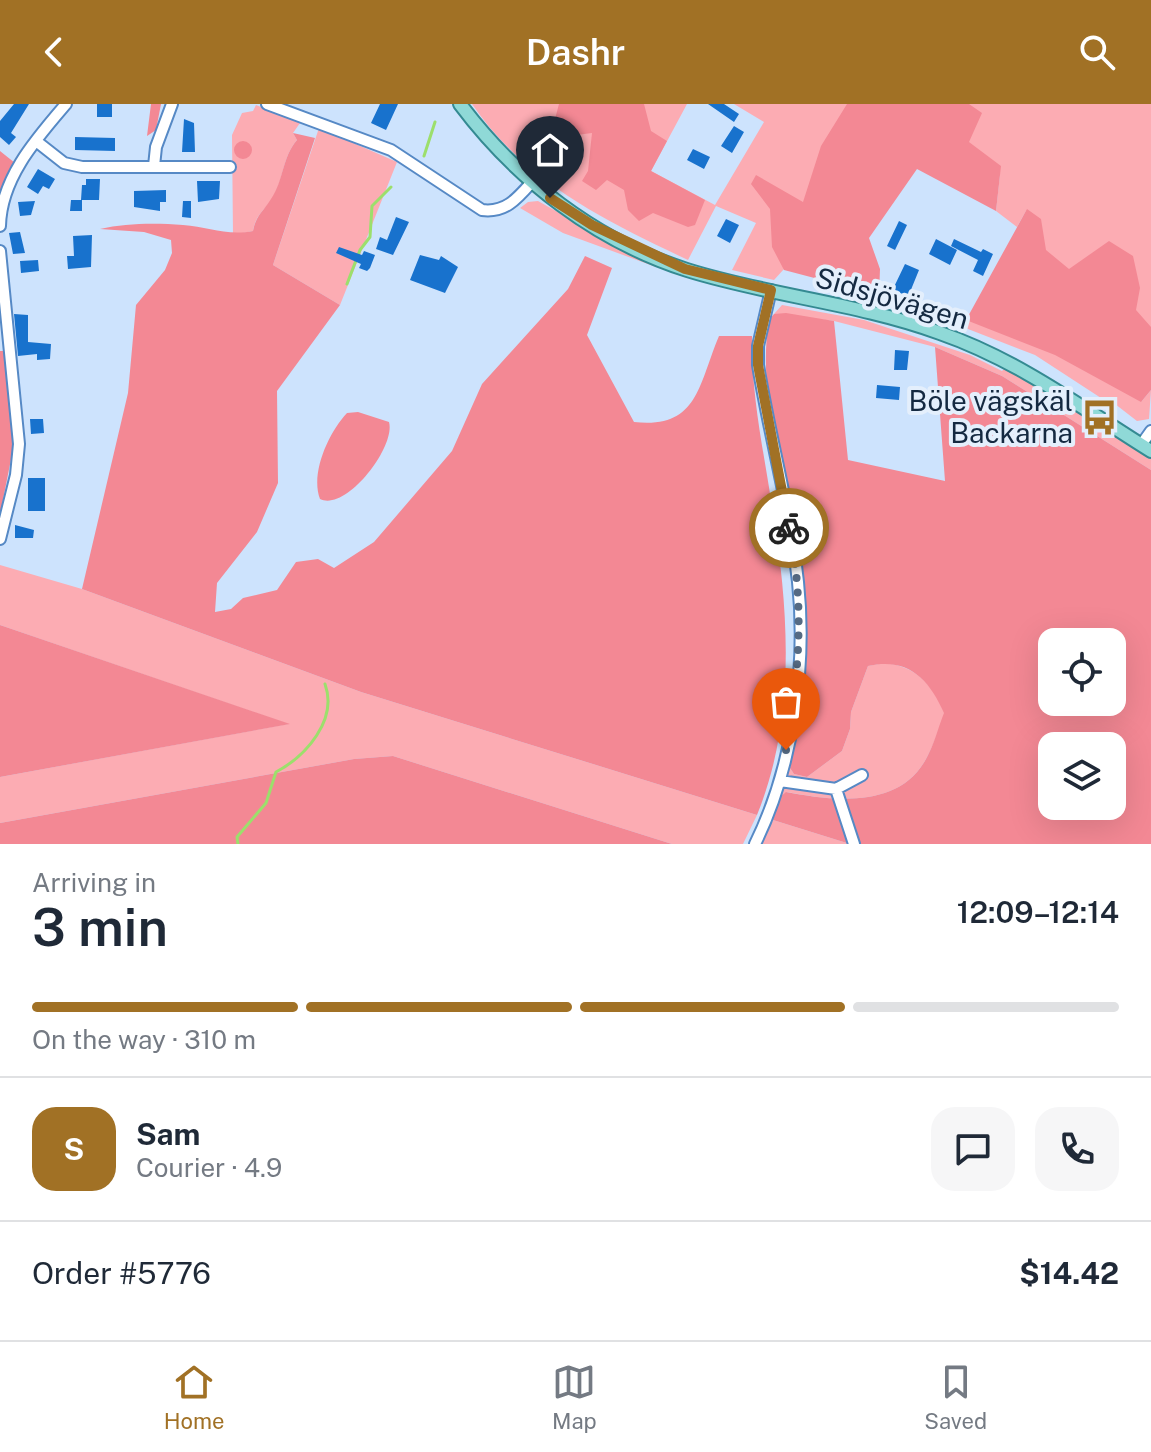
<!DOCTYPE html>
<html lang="en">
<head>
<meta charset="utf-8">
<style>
	:root { --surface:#fff; --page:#f6f6f7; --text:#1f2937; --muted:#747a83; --line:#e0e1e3; --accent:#a17125 }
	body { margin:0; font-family:"Public Sans",sans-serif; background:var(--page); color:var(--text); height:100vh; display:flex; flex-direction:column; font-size:30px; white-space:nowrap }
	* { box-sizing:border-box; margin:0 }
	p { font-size:26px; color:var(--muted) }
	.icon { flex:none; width:44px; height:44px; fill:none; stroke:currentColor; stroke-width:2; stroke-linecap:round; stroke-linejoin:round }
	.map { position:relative; height:740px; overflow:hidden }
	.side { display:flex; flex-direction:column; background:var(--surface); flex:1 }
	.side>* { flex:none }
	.tools { position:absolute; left:1038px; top:524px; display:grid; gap:16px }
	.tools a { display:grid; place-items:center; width:88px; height:88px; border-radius:16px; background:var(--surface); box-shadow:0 8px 32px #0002; font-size:40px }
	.pin { position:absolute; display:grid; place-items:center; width:68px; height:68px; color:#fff; margin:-82px -34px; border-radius:50% 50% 50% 0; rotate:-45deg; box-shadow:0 0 8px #0007 }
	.pin .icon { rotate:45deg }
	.courier { position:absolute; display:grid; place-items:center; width:80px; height:80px; margin:-40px; border:6px solid #a17125; border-radius:50%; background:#fff; color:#222; box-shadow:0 2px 10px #0007 }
	.overview em { font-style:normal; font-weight:600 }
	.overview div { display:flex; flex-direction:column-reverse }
	.overview { display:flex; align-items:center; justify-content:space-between; height:136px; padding:0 32px }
	h1 { font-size:52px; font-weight:600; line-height:60px }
	.bar { display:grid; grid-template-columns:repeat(4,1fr); gap:12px 8px; align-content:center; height:96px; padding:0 32px }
	.bar i { height:10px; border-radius:6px; background:var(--line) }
	.bar .active { background:var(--accent) }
	.bar p { grid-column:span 4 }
	.line { display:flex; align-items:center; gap:20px; padding:0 32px; border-top:2px solid var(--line) }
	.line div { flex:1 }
	.round { display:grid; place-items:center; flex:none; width:84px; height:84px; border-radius:24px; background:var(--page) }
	header { display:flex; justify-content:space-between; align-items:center; height:104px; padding:0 32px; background:var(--accent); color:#fff; font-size:36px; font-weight:600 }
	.tabs { display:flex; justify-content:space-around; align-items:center; height:112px; border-top:2px solid var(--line); background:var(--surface); font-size:22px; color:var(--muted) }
	.tabs a { display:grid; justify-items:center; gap:4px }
	.tabs .active { color:var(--accent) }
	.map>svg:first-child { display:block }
	.green { fill:#fcacb3 }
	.forest { fill:#f38894; fill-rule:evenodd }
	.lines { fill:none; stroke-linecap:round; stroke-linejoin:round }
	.stream { stroke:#9cdf6c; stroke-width:3 }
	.building { fill:#1872cd }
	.minor-casing { stroke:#5689c5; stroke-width:14 }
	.major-casing { stroke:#348a92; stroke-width:16 }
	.minor { stroke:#fff; stroke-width:10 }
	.major { stroke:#8fd9d7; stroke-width:12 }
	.done { stroke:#556a83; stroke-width:8; stroke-dasharray:0 14.4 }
	.route { stroke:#a17125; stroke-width:10 }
	.labels { text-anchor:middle; stroke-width:8; stroke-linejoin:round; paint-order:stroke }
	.street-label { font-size:28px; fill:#142941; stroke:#e4effc }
	.poi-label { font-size:28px; fill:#142941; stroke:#e4effc; text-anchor:end }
</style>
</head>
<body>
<header><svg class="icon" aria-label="back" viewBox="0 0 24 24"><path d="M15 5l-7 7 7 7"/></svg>Dashr<svg class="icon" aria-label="search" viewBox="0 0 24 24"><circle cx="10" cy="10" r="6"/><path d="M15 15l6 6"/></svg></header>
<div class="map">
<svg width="1151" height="740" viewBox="0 0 1151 740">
	<rect width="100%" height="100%" fill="#cde3fd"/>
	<path class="green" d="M472,0H687L651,67L715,101L764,18L734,0H860L784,165L774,176L732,166L756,119L716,102L688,156C605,117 525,78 472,0Z
		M926,0H1151V282L1141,298L1151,286L1149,315L1137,317L1106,293L1101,294L1035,251L968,225L946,211L972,217L1027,105L1017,123L996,107L1000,70Z
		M256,1L300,19L293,29L297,36C282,53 284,76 272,95C263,108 256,110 253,127L233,131L232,31L242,9L253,7Z
		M319,24L397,58L340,201L273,161Z
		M538,97L656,163L563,129L520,104L528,98Z
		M782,201L864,216L970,251L1002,267L1006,263L1151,354V366L1002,272L935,243L834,217L774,210Z
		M0,461L82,485L361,588L757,711L743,740H672L393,652L354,655L0,719V673L288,620L0,521Z
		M884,559C916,562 932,580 945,609C939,624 934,641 926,655C899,705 833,697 787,688L780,693L790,664L794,670L807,673L842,647L850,625L851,608L868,562Z
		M773,716L850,740H762Z"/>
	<path class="forest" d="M151,0H161L156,26L147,32Z
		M559,0H644L651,27L667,37L651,67L705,96L695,121L688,123L653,109L639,117L628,106L624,86L607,76L596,86L582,77L588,67L592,29L561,33L551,30Z
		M847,0H969L982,9L969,38L1001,62L996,107L917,65L869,134L880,165L879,191L784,166L772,143L770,105L751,80L756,71L803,98L821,42Z
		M293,29L315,34L273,161L340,201L277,287L278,379L257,428L217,479L215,508L231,505L243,494L277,486L296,458L318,455L334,464L374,438L452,347L482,280L568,185L585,152L612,164L587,231L634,318C698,325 698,282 719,232H752C751,292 764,349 773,408C789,509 796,615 757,711L361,588L82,485L128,289L136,201L165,166L172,149L171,136L144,128L100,125C126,119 156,119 183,121C208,123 227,132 253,127C256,111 263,108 271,95C284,76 282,53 297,36Z
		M234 46a9 9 0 1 1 18 0a9 9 0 1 1-18 0Z
		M0,47L15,59L0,95Z
		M1027,105L1041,115L1046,146L1069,165L1109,137L1133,152L1140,184L1136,206L1151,223V286L1141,298L1055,251L966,216Z
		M786,209L834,217L848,356L945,377L935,243L1002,272L1151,366V740H850L773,716L780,693L786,688C833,697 899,705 926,655C934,641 938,624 944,609C929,575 908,553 868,562L851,608L850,625L842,647L807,673L794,670L790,664C801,602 811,540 803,476C792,393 755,299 769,216L774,210ZM1052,538H1112V598H1052ZM1052,642H1112V702H1052Z
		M0,247H4L14,340L0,411Z
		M358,308L389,318C396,343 346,408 320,395C310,369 329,328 347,309Z
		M0,521L290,620L0,673Z
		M393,652L672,740H0V719L354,655Z"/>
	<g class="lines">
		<path class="stream" d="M424,52L435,18
			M347,180L360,146L370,133L372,102L391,83
			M238,740L237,733L266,699L276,668C306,652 338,616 325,580"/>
	</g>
	<path class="building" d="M14,0H29L11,29L16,33L9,41L0,33V17Z
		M97,0H112V13H97Z
		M380,0H398L386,26L371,19Z
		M708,0H724L739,10L734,18Z
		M184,15L194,19L195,48H182Z
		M734,22L744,28L732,49L721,42Z
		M75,33L115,34V47L75,46Z
		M693,45L710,53L704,65L687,56Z
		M38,65L55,75L49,85L43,82L38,90L27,83Z
		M86,75H100L99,96H81L82,81H86Z
		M197,77H220L219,95L198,98Z
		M166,86V98H160V107L134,103V87Z
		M71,96H82V107H70Z
		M35,97L31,111L20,112L18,98Z
		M183,97H191V114L182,113Z
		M396,113L409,118L393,151L376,145L380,133L387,136Z
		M726,115L739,121L730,139L717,132Z
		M899,117L907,121L895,146L887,142Z
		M20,128L25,149L13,150L9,129Z
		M92,131L91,163L68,165L67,152H74L73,132Z
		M936,135L957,146L950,161L929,150Z
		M954,135L981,148L983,145L993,150L983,172L973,167L978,156L951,142Z
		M339,143L362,151L364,147L375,151L370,164L367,167L359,164L361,160L336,149Z
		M420,151L439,156L441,152L458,163L445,189L410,176Z
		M38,156L39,167L21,169L20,157Z
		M905,160L919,166L908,193L893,185Z
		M14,210L28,211V238L51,240L50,255L37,256V250L18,252Z
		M895,246L909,247L907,266H894Z
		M877,281L900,283L899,296L876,294Z
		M30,315H43L44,329L31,330Z
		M28,374H45V407H28Z
		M15,421L34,426L33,434H15Z"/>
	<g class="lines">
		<defs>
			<path id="minor" d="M267,0L391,46L482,106C505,109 517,95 531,79
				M36,37L64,59L82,63H230
				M154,62L156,43L172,0
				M0,122C1,74 36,35 66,0
				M0,147L19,340L16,371L0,435
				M1141,341L1151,327
				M780,677L836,685L862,671
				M836,685L854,740
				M755,740C793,663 807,563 798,478C790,405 770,334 758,261V242L771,186"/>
			<path id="major" d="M460,0C517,76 596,137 687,166C770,192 858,199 940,229C1018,256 1082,304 1151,347"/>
		</defs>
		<use href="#minor" class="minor-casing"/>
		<use href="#major" class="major-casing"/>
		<use href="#minor" class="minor"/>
		<use href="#major" class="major"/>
	</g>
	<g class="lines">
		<path class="done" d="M786,646C799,568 805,502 789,424"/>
		<path class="route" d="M550,94L592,121L685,165L771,186L758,242V261L789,424"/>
	</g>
	<defs>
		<symbol id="bus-bare" viewBox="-9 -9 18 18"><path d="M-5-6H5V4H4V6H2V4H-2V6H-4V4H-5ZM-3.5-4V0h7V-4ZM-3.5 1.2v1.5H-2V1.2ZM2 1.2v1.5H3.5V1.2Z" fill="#a17125" stroke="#e4effc" stroke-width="2.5" paint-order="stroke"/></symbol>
	</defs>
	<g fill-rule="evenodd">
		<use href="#bus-bare" x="1074" y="288" width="51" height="51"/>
	</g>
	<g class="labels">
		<g class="street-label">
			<text transform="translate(892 194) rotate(16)" y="10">Sidsjövägen</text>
		</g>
		<g class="poi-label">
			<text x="1073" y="307">Böle vägskäl<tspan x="1073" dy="32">Backarna</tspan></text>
		</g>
	</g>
</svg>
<div class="tools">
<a><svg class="icon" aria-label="locate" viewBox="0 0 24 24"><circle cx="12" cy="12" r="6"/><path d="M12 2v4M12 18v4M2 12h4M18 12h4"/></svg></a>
<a><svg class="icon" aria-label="layers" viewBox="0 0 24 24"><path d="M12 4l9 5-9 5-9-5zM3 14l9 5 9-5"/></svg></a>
</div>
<div class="pin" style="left:786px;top:646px;background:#ea580c"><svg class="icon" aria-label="bag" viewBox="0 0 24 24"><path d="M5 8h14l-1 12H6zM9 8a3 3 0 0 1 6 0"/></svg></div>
<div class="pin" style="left:550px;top:94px;background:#1f2937"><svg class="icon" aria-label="home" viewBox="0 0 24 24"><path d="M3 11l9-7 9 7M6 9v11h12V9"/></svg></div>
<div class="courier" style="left:789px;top:424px"><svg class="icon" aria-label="bike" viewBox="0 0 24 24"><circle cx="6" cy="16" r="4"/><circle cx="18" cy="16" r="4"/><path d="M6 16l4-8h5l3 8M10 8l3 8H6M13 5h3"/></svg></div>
</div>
<section class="side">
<div class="overview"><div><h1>3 min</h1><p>Arriving in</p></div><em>12:09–12:14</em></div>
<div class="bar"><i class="active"></i><i class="active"></i><i class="active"></i><i></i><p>On the way · 310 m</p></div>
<div class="line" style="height:144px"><b class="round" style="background:var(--accent);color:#fff">S</b><div><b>Sam</b><p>Courier · 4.9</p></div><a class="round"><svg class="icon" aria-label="chat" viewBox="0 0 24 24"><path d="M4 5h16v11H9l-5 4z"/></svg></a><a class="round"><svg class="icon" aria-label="phone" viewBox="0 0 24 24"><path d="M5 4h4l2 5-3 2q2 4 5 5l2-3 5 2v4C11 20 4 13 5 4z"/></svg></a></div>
<div class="line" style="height:104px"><div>Order #5776</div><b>$14.42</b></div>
</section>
<nav class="tabs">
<a class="active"><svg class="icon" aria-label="home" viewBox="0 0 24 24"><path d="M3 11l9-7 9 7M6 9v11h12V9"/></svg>Home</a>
<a><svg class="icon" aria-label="map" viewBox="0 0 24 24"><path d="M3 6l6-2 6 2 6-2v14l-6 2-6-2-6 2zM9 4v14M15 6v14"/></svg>Map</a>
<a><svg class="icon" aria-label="saved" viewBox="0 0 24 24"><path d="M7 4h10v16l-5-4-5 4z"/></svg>Saved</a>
</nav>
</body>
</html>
